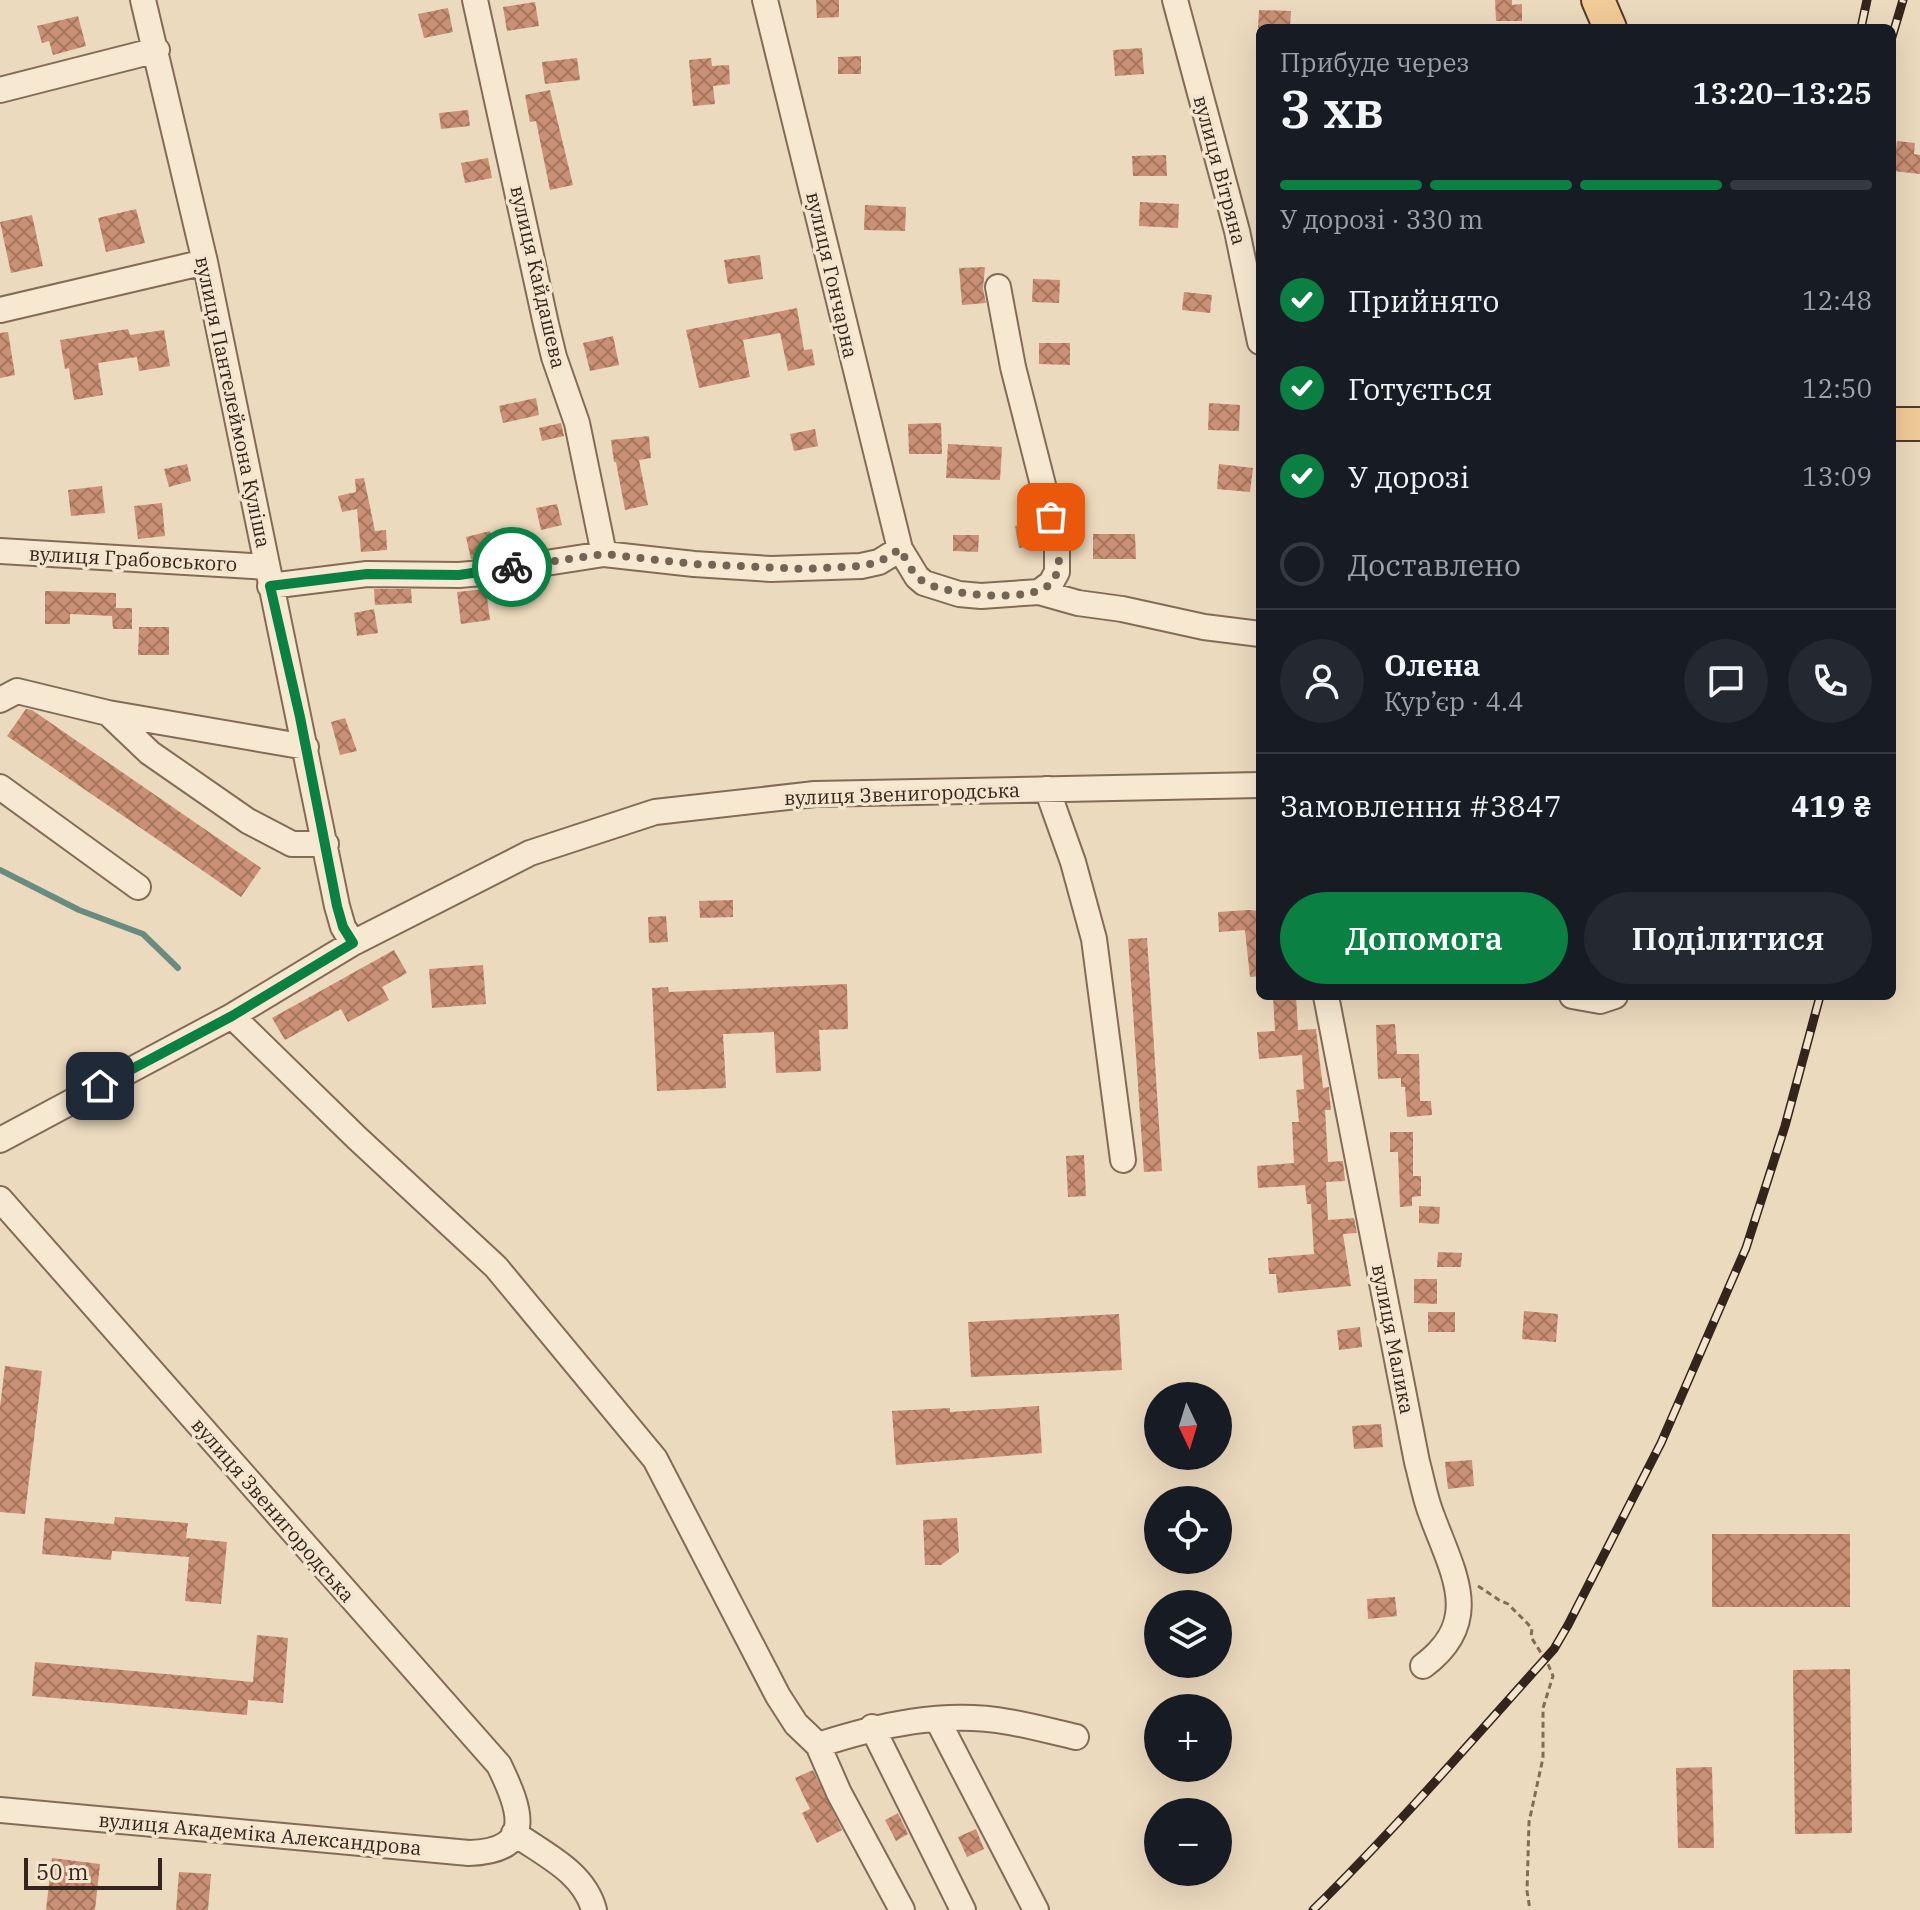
<!DOCTYPE html>
<html lang="uk">
<head>
<meta charset="utf-8">
<style>
	:root { --surface:#171b24; --page:#242831; --text:#f1f3f6; --muted:#9ea1a6; --line:#363941; --accent:#0b8043 }
	body { margin:0; font-family:"IBM Plex Serif",serif; background:var(--page); color:var(--text); height:100vh; display:flex; flex-direction:column; font-size:30px; white-space:nowrap }
	* { box-sizing:border-box; margin:0 }
	p { font-size:26px; color:var(--muted) }
	.icon { flex:none; width:44px; height:44px; fill:none; stroke:currentColor; stroke-width:2; stroke-linecap:round; stroke-linejoin:round }
	.map { position:relative; flex:1; overflow:hidden }
	.details { position:absolute; left:1256px; top:24px; width:640px; height:976px; display:flex; flex-direction:column; background:var(--surface); border-radius:12px; box-shadow:0 8px 32px #0002 }
	.details>* { flex:none }
	.needle { width:52px; rotate:176deg }
	.buttons { position:absolute; left:1144px; top:1382px; display:grid; gap:16px }
	.buttons a { display:grid; place-items:center; width:88px; height:88px; border-radius:50%; background:var(--surface); box-shadow:0 8px 32px #0002; font-size:40px }
	.scale { position:absolute; left:24px; bottom:20px; width:138px; box-sizing:border-box; padding-left:8px; border:4px solid #34251c; border-top:0; font-size:22px; line-height:28px; white-space:nowrap; color:#34251c; -webkit-text-stroke:6px #f4e5ce; paint-order:stroke }
	.pin { position:absolute; display:grid; place-items:center; width:68px; height:68px; color:#fff; margin:-34px; border-radius:16px; box-shadow:0 4px 12px #0006 }
	.courier { position:absolute; display:grid; place-items:center; width:80px; height:80px; margin:-40px; border:6px solid #0b8043; border-radius:50%; background:#fff; color:#222; box-shadow:0 2px 10px #0007 }
	.overview em { font-style:normal; font-weight:600 }
	.overview div { display:flex; flex-direction:column-reverse }
	.overview { display:flex; align-items:center; justify-content:space-between; height:136px; padding:0 24px }
	h1 { font-size:52px; font-weight:600; line-height:60px }
	.bar { display:grid; grid-template-columns:repeat(4,1fr); gap:12px 8px; align-content:center; height:96px; padding:0 24px }
	.bar i { height:10px; border-radius:6px; background:var(--line) }
	.bar .current { background:var(--accent) }
	.bar p { grid-column:span 4 }
	.line { display:flex; align-items:center; gap:20px; padding:0 24px; border-top:2px solid var(--line) }
	.line div { flex:1 }
	.round { display:grid; place-items:center; flex:none; width:84px; height:84px; border-radius:42px; background:var(--page) }
	ol { padding:0 24px; list-style:none }
	li { display:flex; align-items:center; gap:24px; height:88px }
	li p { margin-inline-start:auto }
	li .icon { padding:8px; border-radius:50%; background:var(--accent); color:#fff; stroke-width:4 }
	li:last-child { color:var(--muted) }
	li i { width:44px; height:44px; border:4px solid var(--line); border-radius:50% }
	.cta { display:flex; gap:16px; margin-top:auto; padding:16px 24px }
	.cta a { flex:1; height:92px; border-radius:48px; background:var(--accent); color:#fff; font-size:32px; font-weight:600; line-height:92px; text-align:center }
	.cta a+a { background:var(--page); color:var(--text) }
	.map>svg:first-child { display:block }
	.lines { fill:none; stroke-linecap:round; stroke-linejoin:round }
	.stream { stroke:#6a8b7f; stroke-width:6 }
	.building { fill:url(#building-cross-hatch) }
	.minor-casing { stroke:#846b58; stroke-width:28 }
	.major-casing { stroke:#513a2c; stroke-width:36 }
	.path { stroke:#846b58; stroke-width:3; stroke-dasharray:6 4; stroke-linecap:butt }
	.minor { stroke:#f7e8d1; stroke-width:24 }
	.major { stroke:#f0cb96; stroke-width:32 }
	.rail-casing { stroke:#34251c; stroke-width:9 }
	.rail { stroke:#f4e5ce; stroke-width:6; stroke-dasharray:18; stroke-linecap:butt }
	.done { stroke:#746455; stroke-width:8; stroke-dasharray:0 14.4 }
	.route { stroke:#0b8043; stroke-width:10 }
	.labels { text-anchor:middle; stroke-width:7; stroke-linejoin:round; paint-order:stroke }
	.street-label { font-size:20px; fill:#34251c; stroke:#f4e5ce }
</style>
</head>
<body>
<div class="map">
<svg width="1920" height="1910" viewBox="0 0 1920 1910">
	<defs>
		<pattern id="building-cross-hatch" width="8" height="8" patternUnits="userSpaceOnUse" patternTransform="scale(2)"><rect width="8" height="8" fill="#ca9075"/><path d="M0 0l8 8M0 8l8-8" fill="none" stroke="#a5755f"/></pattern>
	</defs>
	<rect width="100%" height="100%" fill="#ecdabe"/>
	<g class="lines">
		<path class="stream" d="M0,870L79,910L143,934L178,968"/>
	</g>
	<path class="building" d="M816,0H839V17L817,18Z
		M1495,0H1512V5L1522,4V21H1496Z
		M535,2L539,26L507,31L503,7Z
		M448,8L453,32L424,38L418,14Z
		M1259,10L1291,11L1290,28H1258Z
		M78,16L86,46L53,55L49,41L42,43L37,26Z
		M1142,48L1144,74L1115,76L1113,50Z
		M861,56V74H838V57Z
		M577,58L580,80L545,84L542,62Z
		M711,58L712,66L729,65L730,84L713,86L715,104L693,106L689,60Z
		M550,90L573,185L550,190L536,121L530,122L525,95Z
		M468,110L470,126L441,129L439,113Z
		M1897,141L1915,143L1914,154L1920,155V174L1893,171Z
		M1166,155L1167,176H1133L1132,156Z
		M488,158L492,178L465,183L461,163Z
		M1140,202L1179,204L1178,228L1139,226Z
		M865,205L906,207L905,231L864,230Z
		M136,209L145,243L106,252L98,218Z
		M32,215L43,266L11,273L0,222Z
		M760,255L763,279L728,284L724,260Z
		M985,267L983,289L986,303L962,305L959,268Z
		M1033,279L1060,280L1059,303L1032,302Z
		M1184,292L1212,295L1210,313L1182,310Z
		M797,308L804,350L812,349L815,365L788,371L780,333L743,340L750,377L699,388L686,330Z
		M128,329L130,335L164,330L170,366L139,371L137,357L98,363L103,395L74,400L69,368L65,369L60,340Z
		M8,332L15,375L0,378V333Z
		M613,336L619,365L590,371L583,343Z
		M1039,343H1070V365L1039,364Z
		M536,398L539,415L503,423L499,406Z
		M1209,403L1240,405L1239,431L1208,430Z
		M561,423L564,436L542,441L539,428Z
		M941,423L942,454H909L908,424Z
		M815,429L818,446L794,451L790,434Z
		M649,436L651,458L639,460L648,505L625,510L616,462H614L611,440Z
		M948,444L1002,447L1000,480L946,478Z
		M187,464L191,481L169,487L164,469Z
		M1219,464L1253,468L1250,492L1217,489Z
		M364,478L375,531L386,530L387,550L361,552L357,509L342,512L338,496L356,492L355,479Z
		M102,486L105,513L71,516L68,490Z
		M162,503L165,536L138,539L134,506Z
		M557,504L562,525L541,530L536,508Z
		M1036,522L1039,544L1019,548L1015,526Z
		M490,531L495,555L471,559L466,537Z
		M1093,534H1135L1136,559H1093Z
		M953,535H979L978,552L953,551Z
		M374,589H411L412,603L375,605Z
		M486,589L490,620L461,624L457,592Z
		M45,591L116,593V608H132V629H113L112,616L70,614V624H45Z
		M374,609L378,633L357,636L354,613Z
		M139,627H169V655H138Z
		M26,709L32,710L261,868L241,897L7,736Z
		M345,718L357,751L340,755L331,722Z
		M733,900V917L700,918L699,901Z
		M1249,910L1260,911V976L1250,977L1245,930L1219,932L1218,912Z
		M666,916L668,942L649,943L648,917Z
		M1147,938L1162,1171L1144,1172L1128,939Z
		M394,950L407,973L382,987L389,1000L348,1022L341,1009L285,1040L272,1018Z
		M483,965L486,1004L432,1008L429,969Z
		M847,984L848,1029L819,1030L821,1071L776,1073L774,1032L723,1034L726,1088L657,1091L652,988L668,987L669,992Z
		M1273,996H1296L1298,1030L1316,1029L1323,1088L1329,1087V1091L1331,1110H1325L1328,1162L1343,1161L1345,1181L1326,1182L1328,1220L1354,1218L1357,1233L1343,1234L1351,1286L1278,1293L1276,1274H1269L1268,1258L1314,1254L1311,1204H1307L1305,1185L1258,1188L1257,1166L1294,1163L1292,1122H1299L1296,1090L1304,1089L1302,1055L1259,1059L1257,1032L1275,1031Z
		M1395,1024L1397,1054H1419L1420,1101H1431L1432,1115L1407,1117L1405,1087H1401V1078L1378,1079L1376,1025Z
		M1390,1132H1413V1176H1421V1196L1412,1197V1206L1400,1207L1398,1152H1390Z
		M1084,1155L1086,1196L1068,1197L1066,1156Z
		M1419,1206L1440,1207L1439,1224L1419,1223Z
		M1438,1252L1462,1253L1461,1267H1437Z
		M1414,1279H1437V1304L1414,1303Z
		M1524,1311L1558,1314L1556,1342L1522,1339Z
		M1428,1312H1455V1332H1428Z
		M1119,1314L1122,1370L971,1377L968,1322Z
		M1360,1327L1362,1347L1339,1350L1337,1330Z
		M5,1366L42,1371L25,1514L0,1512V1407Z
		M1039,1406L1042,1453L896,1465L892,1411L950,1408V1412Z
		M1381,1424L1383,1447L1354,1449L1352,1426Z
		M1472,1460L1474,1486L1448,1489L1445,1462Z
		M115,1517L188,1523L186,1538L227,1542L221,1604L185,1601L189,1557L112,1551L111,1560L42,1554L45,1518L114,1524Z
		M957,1518L959,1552L941,1565H925L923,1520Z
		M1712,1534H1850V1607H1712Z
		M1395,1597L1397,1616L1368,1619L1367,1599Z
		M257,1635L288,1638L283,1703L248,1700L247,1715L32,1696L35,1662L253,1682Z
		M1850,1669L1852,1833L1795,1834L1793,1670Z
		M1712,1767L1714,1848H1678L1676,1768Z
		M813,1770L842,1830L817,1843L802,1813L810,1809L795,1778Z
		M898,1813L908,1834L896,1841L885,1820Z
		M976,1829L984,1849L967,1857L958,1837Z
		M52,1858L100,1864L95,1910H46Z
		M179,1872L211,1874L208,1910H176Z"/>
	<g class="lines">
		<defs>
			<path id="minor" d="M143,0L205,262L337,906L343,927L353,943
				M475,0L546,324L554,357L577,423L604,554
				M765,0L900,549
				M1175,0L1237,231L1260,342
				M0,90L157,50
				M998,287L1013,367L1057,540V572L1051,583L1039,592
				M0,310L205,262
				M0,551L267,567
				M270,586L367,574L459,575L482,573L604,554L694,564L771,569L861,566L879,562L900,549L917,577L924,583L959,594L981,596L1039,592L1078,603L1122,609L1204,627L1260,634
				M0,700L17,691L108,713L306,747
				M108,713L150,753L248,821L292,844H326
				M0,787L138,887
				M1047,789L1073,862L1094,939L1123,1160
				M1326,996L1417,1462C1422,1480 1425,1499 1432,1516C1453,1573 1484,1621 1423,1666
				M1572,996L1600,1001L1615,996
				M232,1016L357,1138L496,1267L655,1459L778,1696L796,1724L818,1745C880,1725 944,1710 1009,1722C1032,1726 1054,1732 1076,1737
				M0,1140L232,1016L353,943L530,853L655,812L815,794L1260,785
				M0,1199L499,1765C519,1807 538,1851 469,1853L0,1810
				M937,1719L1036,1910
				M872,1727L963,1910
				M818,1745L839,1793L902,1910
				M514,1833C545,1855 584,1872 594,1910"/>
			<path id="major" d="M1598,0L1610,28
				M1892,424H1920"/>
		</defs>
		<use href="#minor" class="minor-casing"/>
		<use href="#major" class="major-casing"/>
		<path class="path" d="M1478,1586L1499,1600L1508,1604L1528,1624L1532,1629L1531,1637L1548,1664L1553,1676L1543,1708V1758L1529,1822L1527,1891L1530,1910"/>
		<use href="#minor" class="minor"/>
		<use href="#major" class="major"/>
		<defs>
			<path id="rail" d="M1861,28L1867,0
				M1892,37L1903,0
				M1313,1910C1397,1827 1475,1737 1554,1649L1568,1625L1661,1443L1746,1248L1785,1126L1820,996"/>
		</defs>
		<use href="#rail" class="rail-casing"/>
		<use href="#rail" class="rail"/>
	</g>
	<g class="lines">
		<path class="done" d="M512,567L604,554L694,564L805,569L861,566L879,562L900,549C907,561 913,577 926,583C949,595 1033,604 1051,583C1066,566 1056,536 1051,517"/>
		<path class="route" d="M100,1086L232,1016L353,943L343,927L337,906L300,717L270,586L367,574L459,575L512,567"/>
	</g>
	<g class="labels">
		<g class="street-label">
			<text transform="translate(1220 170) rotate(75)" y="7">вулиця Вітряна</text>
			<text transform="translate(832 275) rotate(77)" y="7">вулиця Гончарна</text>
			<text transform="translate(538 277) rotate(77)" y="7">вулиця Кайдашева</text>
			<text transform="translate(233 402) rotate(78)" y="7">вулиця Пантелеймона Куліша</text>
			<text transform="translate(133 559) rotate(3)" y="7">вулиця Грабовського</text>
			<text transform="translate(902 794) rotate(-2)" y="7">вулиця Звенигородська</text>
			<text transform="translate(1393 1339) rotate(79)" y="7">вулиця Малика</text>
			<text transform="translate(273 1510) rotate(49)" y="7">вулиця Звенигородська</text>
			<text transform="translate(260 1834) rotate(5)" y="7">вулиця Академіка Александрова</text>
		</g>
	</g>
</svg>
<div class="buttons">
<a><svg class="needle" viewBox="-14 -14 28 28"><path d="M0-13l5 13h-10z" fill="#e53935"/><path d="M0 13l5-13h-10z" fill="#9ea1a6"/></svg></a>
<a><svg class="icon" aria-label="locate" viewBox="0 0 24 24"><circle cx="12" cy="12" r="6"/><path d="M12 2v4M12 18v4M2 12h4M18 12h4"/></svg></a>
<a><svg class="icon" aria-label="layers" viewBox="0 0 24 24"><path d="M12 4l9 5-9 5-9-5zM3 14l9 5 9-5"/></svg></a>
<a>+</a>
<a>−</a>
</div>
<div class="scale">50 m</div>
<div class="pin" style="left:1051px;top:517px;background:#ea580c"><svg class="icon" aria-label="bag" viewBox="0 0 24 24"><path d="M5 8h14l-1 12H6zM9 8a3 3 0 0 1 6 0"/></svg></div>
<div class="pin" style="left:100px;top:1086px;background:#1f2937"><svg class="icon" aria-label="home" viewBox="0 0 24 24"><path d="M3 11l9-7 9 7M6 9v11h12V9"/></svg></div>
<div class="courier" style="left:512px;top:567px"><svg class="icon" aria-label="bike" viewBox="0 0 24 24"><circle cx="6" cy="16" r="4"/><circle cx="18" cy="16" r="4"/><path d="M6 16l4-8h5l3 8M10 8l3 8H6M13 5h3"/></svg></div>
<section class="details">
<div class="overview"><div><h1>3 хв</h1><p>Прибуде через</p></div><em>13:20–13:25</em></div>
<div class="bar"><i class="current"></i><i class="current"></i><i class="current"></i><i></i><p>У дорозі · 330 m</p></div>
<ol>
<li><svg class="icon" aria-label="check" viewBox="0 0 24 24"><path d="M5 12l5 5 9-10"/></svg>Прийнято<p>12:48</p></li>
<li><svg class="icon" aria-label="check" viewBox="0 0 24 24"><path d="M5 12l5 5 9-10"/></svg>Готується<p>12:50</p></li>
<li><svg class="icon" aria-label="check" viewBox="0 0 24 24"><path d="M5 12l5 5 9-10"/></svg>У дорозі<p>13:09</p></li>
<li><i></i>Доставлено</li>
</ol>
<div class="line" style="height:144px"><a class="round"><svg class="icon" aria-label="person" viewBox="0 0 24 24"><circle cx="12" cy="8" r="4"/><path d="M4 21q1-7 8-7t8 7"/></svg></a><div><b>Олена</b><p>Кур’єр · 4.4</p></div><a class="round"><svg class="icon" aria-label="chat" viewBox="0 0 24 24"><path d="M4 5h16v11H9l-5 4z"/></svg></a><a class="round"><svg class="icon" aria-label="phone" viewBox="0 0 24 24"><path d="M5 4h4l2 5-3 2q2 4 5 5l2-3 5 2v4C11 20 4 13 5 4z"/></svg></a></div>
<div class="line" style="height:104px"><div>Замовлення #3847</div><b>419 ₴</b></div>
<div class="cta"><a>Допомога</a><a>Поділитися</a></div>
</section>
</div>
</body>
</html>
